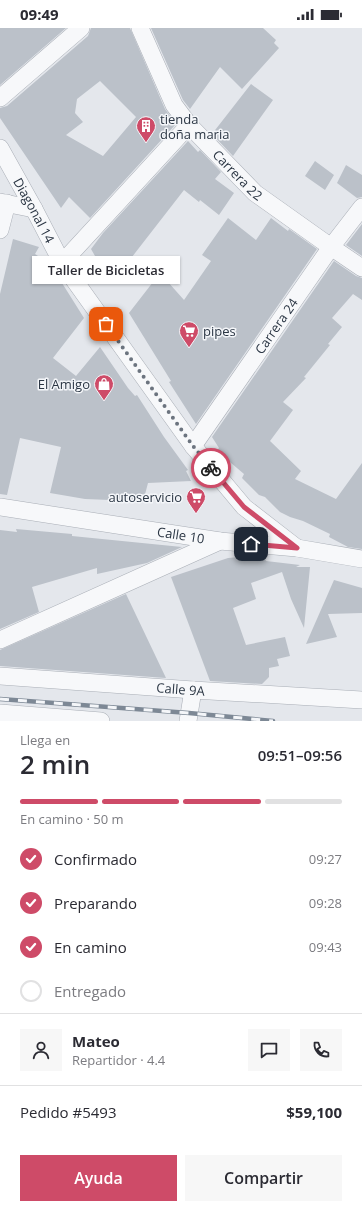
<!DOCTYPE html>
<html lang="es">
<head>
<meta charset="utf-8">
<style>
	:root { --surface:#fff; --page:#f7f7f7; --text:#2b2b33; --muted:#7c7c81; --line:#e1e1e2; --accent:#ce4b68 }
	body { margin:0; font-family:"Open Sans",sans-serif; background:var(--page); color:var(--text); height:100vh; display:flex; flex-direction:column; font-size:15px; white-space:nowrap }
	* { box-sizing:border-box; margin:0 }
	p { font-size:13px; color:var(--muted) }
	.icon { flex:none; width:22px; height:22px; fill:none; stroke:currentColor; stroke-width:2; stroke-linecap:round; stroke-linejoin:round }
	.map { position:relative; height:693px; overflow:hidden }
	.details { display:flex; flex-direction:column; background:var(--surface); flex:1 }
	.details>* { flex:none }
	.pin { position:absolute; display:grid; place-items:center; width:34px; height:34px; color:#fff; margin:-17px; border-radius:8px; box-shadow:0 2px 6px #0006 }
	.courier { position:absolute; display:grid; place-items:center; width:40px; height:40px; margin:-20px; border:3px solid #ce4b68; border-radius:50%; background:#fff; color:#222; box-shadow:0 1px 5px #0007 }
	.bubble { position:absolute; height:28px; border-radius:0px; background:var(--surface); box-shadow:0 1px 3px #0004; font-size:13px; font-weight:600; line-height:28px; text-align:center }
	.headline em { font-style:normal; font-weight:600 }
	.headline div { display:flex; flex-direction:column-reverse }
	.headline { display:flex; align-items:center; justify-content:space-between; height:68px; padding:0 20px }
	h1 { font-size:26px; font-weight:600; line-height:30px }
	.bar { display:grid; grid-template-columns:repeat(4,1fr); gap:6px 4px; align-content:center; height:48px; padding:0 20px }
	.bar i { height:5px; border-radius:3px; background:var(--line) }
	.bar .on { background:var(--accent) }
	.bar p { grid-column:span 4 }
	.line { display:flex; align-items:center; gap:10px; padding:0 20px; border-top:1px solid var(--line) }
	.line div { flex:1 }
	.round { display:grid; place-items:center; flex:none; width:42px; height:42px; border-radius:0px; background:var(--page) }
	ol { padding:0 20px; list-style:none }
	li { display:flex; align-items:center; gap:12px; height:44px }
	li p { margin-inline-start:auto }
	li .icon { padding:4px; border-radius:50%; background:var(--accent); color:#fff; stroke-width:4 }
	li:last-child { color:var(--muted) }
	li i { width:22px; height:22px; border:2px solid var(--line); border-radius:50% }
	.button { display:flex; gap:8px; margin-top:auto; padding:8px 20px }
	.button a { flex:1; height:46px; border-radius:0px; background:var(--accent); color:#fff; font-size:16px; font-weight:600; line-height:46px; text-align:center }
	.button a+a { background:var(--page); color:var(--text) }
	.status { display:flex; justify-content:space-between; align-items:center; height:28px; padding:0 20px; background:var(--surface); direction:ltr }
	.status svg { height:11px; fill:currentColor }
	.map>svg:first-child { display:block }
	.building { fill:#bbc1c9; fill-rule:evenodd }
	.lines { fill:none; stroke-linecap:round; stroke-linejoin:round }
	.minor-casing { stroke:#a9aeb6; stroke-width:18 }
	.minor { stroke:#f7f8fa; stroke-width:17 }
	.rail-casing { stroke:#7d8895; stroke-width:4.5 }
	.rail { stroke:#f4f6f9; stroke-width:3; stroke-dasharray:9; stroke-linecap:butt }
	.done { stroke:#6c747f; stroke-width:4; stroke-dasharray:0 7.2 }
	.route { stroke:#ce4b68; stroke-width:5 }
	.labels { text-anchor:middle; stroke-width:3; stroke-linejoin:round; paint-order:stroke }
	.poi-label { font-size:13px; fill:#2b3644; stroke:#f4f6f9; text-anchor:start }
	.street-label { font-size:13px; fill:#2b3644; stroke:#f4f6f9 }
</style>
</head>
<body>
<div class="status"><b>09:49</b><svg viewBox="0 0 49 12"><path d="M0 12V9h3v3zM5 12V6h3v6zM10 12V3h3v9zM15 12V0h3v12zM26 1h20v11H26zM47 4h2v5h-2z"/></svg></div>
<div class="map">
<svg width="362" height="693" viewBox="0 0 362 693">
	<rect width="100%" height="100%" fill="#e4e7ec"/>
	<path class="building" d="M0,0H66L0,57Z
		M91,0H130L165,81L176,96L90,190L69,169L61,180L0,90V80L7,78L88,8ZM100,53L136,89L103,128L66,107L83,94L75,85L77,71Z
		M151,0H263L276,12L274,15L279,20L242,61L220,39L190,81L183,72Z
		M251,56L273,72L233,128L212,106Z
		M188,113L198,124L200,122L221,144L215,151L234,165L219,187L200,172L199,174L184,162L111,256L91,221L103,205Z
		M315,133L334,147L325,162L305,148Z
		M346,137L362,147V169L357,170L337,155Z
		M228,190L256,212L271,190L288,203L289,201L317,221L196,396L169,354L171,353L129,285L160,245L184,272L211,233L202,227Z
		M362,196V228L346,217Z
		M13,211L39,219L35,226L47,234V242L62,255L84,290L53,330L76,348L100,319L128,360L135,368L137,367L164,409L188,442L186,443L191,453L148,455L143,474L111,471L110,472L85,471L50,465L61,419L20,410L7,467L0,466V266Z
		M334,233L356,248L362,250V272L353,266L332,290L342,299L328,316L330,317L304,349L306,350L283,374L293,382L270,413L301,443L295,451L336,471L362,435V521L348,519L329,509L330,506L303,493L290,489L280,484L265,469L259,467L242,450L244,446L217,423L219,420L212,409Z
		M16,501L72,506V508L182,519L147,535L97,546V540L32,559L39,584L0,601V502L17,504Z
		M260,527H263L266,533L300,537L296,539H310L304,600L291,571L282,544L251,555L256,571L233,580L246,617L285,609L290,628L277,631L279,638L269,640V649L262,656L210,653L171,549L228,530Z
		M334,552L362,560V585L328,586L337,609L306,616Z
		M126,566L166,650L0,638V622Z"/>
	<g class="lines">
		<defs>
			<g id="minor">
				<path id="s1" d="M140,0L174,77L189,97L255,165L331,219L362,240"/>
				<path d="M0,70L81,0"/>
				<path id="s2" d="M0,120L34,181L62,235L193,418L244,479L297,520"/>
				<path d="M0,174L34,181"/>
				<path d="M0,202L7,175"/>
				<path d="M62,235L189,97"/>
				<path id="s3" d="M193,418L331,219L362,179"/>
				<path id="s4" d="M0,479L220,513L297,520L362,531"/>
				<path d="M0,612L220,513"/>
				<path id="s5" d="M0,648L193,662L362,672"/>
				<path d="M0,685L101,693"/>
				<path d="M188,693L193,662"/>
			</g>
		</defs>
		<use href="#minor" class="minor-casing"/>
		<use href="#minor" class="minor"/>
		<defs>
			<path id="rail" d="M0,671L189,685L273,693"/>
		</defs>
		<use href="#rail" class="rail-casing"/>
		<use href="#rail" class="rail"/>
	</g>
	<g class="lines">
		<path class="done" d="M106,296L193,418L211,440"/>
		<path class="route" d="M211,440L244,479L297,520L251,516"/>
	</g>
	<defs>
		<symbol id="building-pin" viewBox="-11 -11 22 30"><path d="M0 17L-7.5 6A9.5 9.5 0 1 1 7.5 6Z" fill="#ce4b68" stroke="#f4f6f9"/><path d="M-4-6H4V6H1V3H-1V6H-4ZM-2.5-4.3h1.7v1.8h-1.7ZM.8-4.3h1.7v1.8H.8ZM-2.5-1h1.7V.8h-1.7ZM.8-1h1.7V.8H.8Z" fill="#fff"/></symbol>
		<symbol id="supermarket-pin" viewBox="-11 -11 22 30"><path d="M0 17L-7.5 6A9.5 9.5 0 1 1 7.5 6Z" fill="#ce4b68" stroke="#f4f6f9"/><path d="M-6-5.5h2.5l.6 2H6L4.5 2H-2.5L-4.4-4H-6ZM-1.5 3.2a1.3 1.3 0 1 0 .1 0ZM3 3.2a1.3 1.3 0 1 0 .1 0Z" fill="#fff"/></symbol>
		<symbol id="shop-pin" viewBox="-11 -11 22 30"><path d="M0 17L-7.5 6A9.5 9.5 0 1 1 7.5 6Z" fill="#ce4b68" stroke="#f4f6f9"/><path d="M-5-2.5h2.3a2.7 3.5 0 0 1 5.4 0H5L5.5 6h-11ZM-1.5-2.5h3a1.5 2.3 0 0 0-3 0Z" fill="#fff"/></symbol>
	</defs>
	<g fill-rule="evenodd">
		<use href="#building-pin" x="135" y="87" width="22" height="30"/>
		<use href="#supermarket-pin" x="178" y="292" width="22" height="30"/>
		<use href="#shop-pin" x="93" y="345" width="22" height="30"/>
		<use href="#supermarket-pin" x="185" y="458" width="22" height="30"/>
	</g>
	<g class="labels">
		<g class="poi-label">
			<text x="160" y="96">tienda<tspan x="160" dy="15">doña maria</tspan></text>
			<text x="203" y="308">pipes</text>
			<text x="90" y="361" text-anchor="end">El Amigo</text>
			<text x="182" y="474" text-anchor="end">autoservicio</text>
		</g>
		<g class="street-label">
			<text dy="5" stroke="none"><textPath href="#s1" startOffset="179">Carrera 22</textPath></text>
			<text dy="5" stroke="none"><textPath href="#s2" startOffset="71">Diagonal 14</textPath></text>
			<text dy="5" stroke="none"><textPath href="#s3" startOffset="146">Carrera 24</textPath></text>
			<text dy="5" stroke="none"><textPath href="#s4" startOffset="183">Calle 10</textPath></text>
			<text dy="5" stroke="none"><textPath href="#s5" startOffset="181">Calle 9A</textPath></text>
		</g>
	</g>
</svg>
<div class="pin" style="left:106px;top:296px;background:#ea580c"><svg class="icon" aria-label="bag" viewBox="0 0 24 24"><path d="M5 8h14l-1 12H6zM9 8a3 3 0 0 1 6 0"/></svg></div>
<div class="pin" style="left:251px;top:516px;background:#1f2937"><svg class="icon" aria-label="home" viewBox="0 0 24 24"><path d="M3 11l9-7 9 7M6 9v11h12V9"/></svg></div>
<div class="courier" style="left:211px;top:440px"><svg class="icon" aria-label="bike" viewBox="0 0 24 24"><circle cx="6" cy="16" r="4"/><circle cx="18" cy="16" r="4"/><path d="M6 16l4-8h5l3 8M10 8l3 8H6M13 5h3"/></svg></div>
<div class="bubble" style="left:32px;top:228px;width:148px">Taller de Bicicletas</div>
</div>
<section class="details">
<div class="headline"><div><h1>2 min</h1><p>Llega en</p></div><em>09:51–09:56</em></div>
<div class="bar"><i class="on"></i><i class="on"></i><i class="on"></i><i></i><p>En camino · 50 m</p></div>
<ol>
<li><svg class="icon" aria-label="check" viewBox="0 0 24 24"><path d="M5 12l5 5 9-10"/></svg>Confirmado<p>09:27</p></li>
<li><svg class="icon" aria-label="check" viewBox="0 0 24 24"><path d="M5 12l5 5 9-10"/></svg>Preparando<p>09:28</p></li>
<li><svg class="icon" aria-label="check" viewBox="0 0 24 24"><path d="M5 12l5 5 9-10"/></svg>En camino<p>09:43</p></li>
<li><i></i>Entregado</li>
</ol>
<div class="line" style="height:72px"><a class="round"><svg class="icon" aria-label="person" viewBox="0 0 24 24"><circle cx="12" cy="8" r="4"/><path d="M4 21q1-7 8-7t8 7"/></svg></a><div><b>Mateo</b><p>Repartidor · 4.4</p></div><a class="round"><svg class="icon" aria-label="chat" viewBox="0 0 24 24"><path d="M4 5h16v11H9l-5 4z"/></svg></a><a class="round"><svg class="icon" aria-label="phone" viewBox="0 0 24 24"><path d="M5 4h4l2 5-3 2q2 4 5 5l2-3 5 2v4C11 20 4 13 5 4z"/></svg></a></div>
<div class="line" style="height:52px"><div>Pedido #5493</div><b>$59,100</b></div>
<div class="button"><a>Ayuda</a><a>Compartir</a></div>
</section>
</body>
</html>
